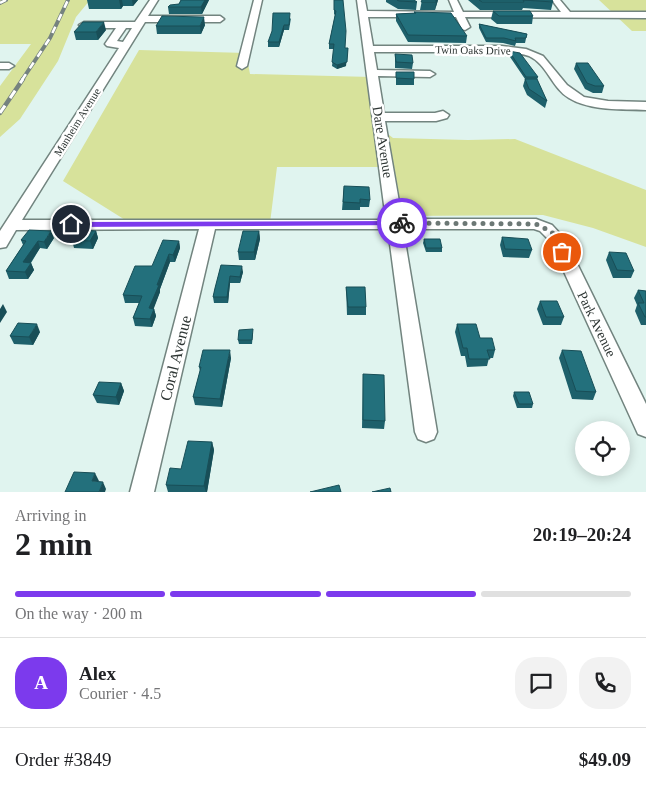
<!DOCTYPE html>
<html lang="en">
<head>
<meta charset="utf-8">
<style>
	:root { --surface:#fff; --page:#f2f2f2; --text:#202124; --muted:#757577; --line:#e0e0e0; --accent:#7c3aed }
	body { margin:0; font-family:Georgia,serif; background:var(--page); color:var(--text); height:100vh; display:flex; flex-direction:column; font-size:19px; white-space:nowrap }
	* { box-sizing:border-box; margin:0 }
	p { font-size:16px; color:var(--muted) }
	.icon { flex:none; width:28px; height:28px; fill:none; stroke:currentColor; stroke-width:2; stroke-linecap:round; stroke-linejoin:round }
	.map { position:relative; height:492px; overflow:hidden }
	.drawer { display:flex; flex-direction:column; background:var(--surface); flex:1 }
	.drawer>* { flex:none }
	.buttons { position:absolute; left:575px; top:421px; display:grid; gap:10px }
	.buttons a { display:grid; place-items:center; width:55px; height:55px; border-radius:50%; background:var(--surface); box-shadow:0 2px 12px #0003; font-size:25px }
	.pin { position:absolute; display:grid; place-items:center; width:42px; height:42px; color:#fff; margin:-21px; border:2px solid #fff; border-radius:50%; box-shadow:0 1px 5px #0007 }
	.courier { position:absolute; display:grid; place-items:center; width:50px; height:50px; margin:-25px; border:4px solid #7c3aed; border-radius:50%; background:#fff; color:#222; box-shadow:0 1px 6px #0007 }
	.head em { font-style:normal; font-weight:600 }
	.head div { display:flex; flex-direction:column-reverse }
	.head { display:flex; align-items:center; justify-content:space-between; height:85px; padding:0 15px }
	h1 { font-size:32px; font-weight:600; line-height:38px }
	.bar { display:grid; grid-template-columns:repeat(4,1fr); gap:8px 5px; align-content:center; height:60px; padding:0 15px }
	.bar i { height:6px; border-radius:4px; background:var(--line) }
	.bar .active { background:var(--accent) }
	.bar p { grid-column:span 4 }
	.line { display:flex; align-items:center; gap:12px; padding:0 15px; border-top:1px solid var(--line) }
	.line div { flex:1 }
	.round { display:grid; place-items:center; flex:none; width:52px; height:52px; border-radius:20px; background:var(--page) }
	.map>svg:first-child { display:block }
	.green { fill:#d7e29b }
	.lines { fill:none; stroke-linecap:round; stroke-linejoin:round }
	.minor-casing { stroke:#72847f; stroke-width:3 }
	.minor { fill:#fff; fill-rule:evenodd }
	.rail-far1-casing { stroke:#75827f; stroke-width:4 }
	.rail-casing { stroke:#75827f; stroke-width:4.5 }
	.rail-far1 { stroke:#fff; stroke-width:2.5; stroke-dasharray:7; stroke-linecap:butt }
	.rail { stroke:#fff; stroke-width:3; stroke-dasharray:9; stroke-linecap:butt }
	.wall { fill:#1e606b }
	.shaded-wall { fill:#184e57 }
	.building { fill:#23707c; stroke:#184e57 }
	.route { fill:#7c3aed }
	.done { stroke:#6c7875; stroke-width:5; stroke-dasharray:0 9 }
	.labels { text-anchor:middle; stroke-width:5; stroke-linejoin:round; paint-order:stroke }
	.far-street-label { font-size:11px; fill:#2d3533; stroke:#fff }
	.street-label { font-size:14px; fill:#2d3533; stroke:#fff }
	.near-street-label { font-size:16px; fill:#2d3533; stroke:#fff }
</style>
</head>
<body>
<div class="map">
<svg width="646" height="492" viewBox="0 0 646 492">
	<rect width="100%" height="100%" fill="#e0f4ef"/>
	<path class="green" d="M0,0H90L76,17L58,61L20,119L0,137V86L31,44H0Z
		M599,0H646V31H632Z
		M139,50L246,53L250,74L372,77L379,127L393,138L468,140L515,139L646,190V247L593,228L543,215L403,216L394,167H277L270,223H130L63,181Z"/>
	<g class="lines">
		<defs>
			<path id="minor" d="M150,0H158L148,16H220L224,19L220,22H145L22,220H386L357,0H365L367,11L454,12L449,0H457L463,12H561L552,0H560L570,12H646V18L465,17L470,27L465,30L462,29L456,17H368L373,46H502L526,49L543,56L567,85L584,97L608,101L646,102V110C622,109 590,111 569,98C552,88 547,64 529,56C521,53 511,53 502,52H374L377,70L430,71L435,74L430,77L378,76L384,113H435L443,111L449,115L447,118L436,121H385L402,219H536L552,225L565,239L646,404V437L638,434L550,241L540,231L534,229H403L437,432L434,439L426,442L418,439L415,432L388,229H215L154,492H130L199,229L16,230L6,247L0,248V231L119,48L107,46L105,44L116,28H84L79,25L84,22H135ZM126,28H132L123,42L117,41Z
				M254,0H262L247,66L242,69L237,66Z
				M0,63H9L14,66L9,69H0Z"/>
		</defs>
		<use href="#minor" class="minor-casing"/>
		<use href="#minor" class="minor"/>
		<defs>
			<path id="rail-far1" d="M0,3L6,0
				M22,80L50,38L68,0"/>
			<path id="rail" d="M0,113L23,79"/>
		</defs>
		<use href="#rail-far1" class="rail-far1-casing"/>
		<use href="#rail" class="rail-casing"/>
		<use href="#rail-far1" class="rail-far1"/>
		<use href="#rail" class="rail"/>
	</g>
	<path class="wall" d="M87,0H138L133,6H123L121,9H89Z
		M181,0H209L202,14H169L168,7L179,4Z
		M334,0L345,48L346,66L337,69L332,66L334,49H329V44L335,15L334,14Z
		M386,0H414L417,2L416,10L398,9L386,2Z
		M422,0H438L435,10H420Z
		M468,0H552L553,2L551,10L523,8L522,10H480Z
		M493,11L533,16L532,24H497L491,19Z
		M414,12L467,36L466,43L408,42L396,21V14L414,13Z
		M291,18L289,30H284L279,47H268V42Z
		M479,24L527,34L525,43H516L515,46L503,43L486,42L479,28Z
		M205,25L201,34H157L156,26Z
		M106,30L98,40H76L74,32Z
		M509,51L538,77L537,80L547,101L545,108L527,95L523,86L525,79L508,54Z
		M395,54L413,63L412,69L395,68Z
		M576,63L604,86L602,93H593L585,89L574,69Z
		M396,72L414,79V85H396Z
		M344,186L370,200L369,207H360V210H342Z
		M96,231L98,238L93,249L74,248L72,240Z
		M259,231L260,239L255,260H239L238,252Z
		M502,237L532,250L529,258L503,257L500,245Z
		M54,238L47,249L40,248L31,263L34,270L28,279H9L6,271L23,245L21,240Z
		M424,239L442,248V252H426L423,243Z
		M179,241L180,248L175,262H170L160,289V292L153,309H154L156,316L152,327L135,326L133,318L139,303H125L123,295Z
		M609,252L634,271L631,278H613L606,260Z
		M221,265L243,272L240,283H230L228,303H214L213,297Z
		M346,287L366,307V315H347Z
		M638,290L646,291V325H641L635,311L637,305L634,298Z
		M540,301L564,317L561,325H543L537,309Z
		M457,324L480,338L495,350L493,358H489L487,366L467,367L465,356H461L455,332Z
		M40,332L33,345L14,344L10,336Z
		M253,333L252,344H239L238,340Z
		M562,350L596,392L593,400L572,399L559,358Z
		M231,358L222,407L195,405L193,397L200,371L199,367Z
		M363,374L385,421L384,429L362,428Z
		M121,383L124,391L119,405L97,403L93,395Z
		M514,392L533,404L532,408H517L513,396Z
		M212,442L214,450L207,492H168L166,485L181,469Z"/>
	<path class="shaded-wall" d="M119,0H122L123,6L121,9Z
		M132,0H138L133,6Z
		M205,0H209L202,14L201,7Z
		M436,0H438L435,10L436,2Z
		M204,17L205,25L201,34L200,26Z
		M104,22L106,30L98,40L96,32Z
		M284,25V30L279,47V42Z
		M348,48L346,66L337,69V65Z
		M51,231L54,238L47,249L44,242Z
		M96,231L98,238L93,249L90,241Z
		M259,231L260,239L255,260L254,252Z
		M38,241L40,248L26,269L23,262Z
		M179,241L180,248L175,262L173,255Z
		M169,254L170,262L160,289V292L151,316L149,308Z
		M31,263L34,270L28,279L25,272Z
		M242,266L243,272L240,283V277Z
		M230,276V283L228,303L227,297Z
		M3,304L7,312L0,323V309Z
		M154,309L156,316L152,327L150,319Z
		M37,324L40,332L33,345L29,337Z
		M230,350L231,358L222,407L220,399Z
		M121,383L124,391L119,405L116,397Z
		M212,442L214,450L207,492H206L204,486Z
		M95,473L99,481H92Z
		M103,482L106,489L105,492H99Z"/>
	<path class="building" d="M181,0H205L201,7H168L170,5L179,4Z
		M334,0H343L346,31L345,48H348L347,62L337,65L332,62L334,44H329L336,11L334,10Z
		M397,0H414L417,2L399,1Z
		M422,0H436V2H421Z
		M479,0H552L553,2L523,0L524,2H482Z
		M493,11H530L533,16H499Z
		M414,12L451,13L467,36L408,35L396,14L416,13Z
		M273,13H290L289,25H284L279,42H268L272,31Z
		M162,16L204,17L200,26H156Z
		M83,22H104L96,32H74Z
		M479,24L527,34L526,38H515L516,41L504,38H486Z
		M509,51L520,53L538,77H526Z
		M395,54L412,55L413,63L396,62Z
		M576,63H588L604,86H595L587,83Z
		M396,72H414V79L396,78Z
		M525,79H537L547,101L529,89Z
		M344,186L369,187L370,200L360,199V203L343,202Z
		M29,230L51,231L44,242L38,241L23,262L31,263L25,272L6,271L26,241L21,240Z
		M78,230L96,231L90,241L72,240Z
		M243,231H259L254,252H238Z
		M502,237L528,239L532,250L505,249Z
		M424,239H440L442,248H426Z
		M163,240L179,241L173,255L169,254L157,285H159L149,308L154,309L150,319L133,318L142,296L123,295L135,266H152Z
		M609,252L626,253L634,271L617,270Z
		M221,265L242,266L240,277L230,276L227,297H213L215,288Z
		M346,287H365L366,307H348Z
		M638,290L646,291V317H645L638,303H644Z
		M540,301H557L564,317H546Z
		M18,323L37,324L29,337L10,336Z
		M457,324H476L480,338H492L495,350H487L490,359H469L467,348H463Z
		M253,329L252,340H238L239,330Z
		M203,350H230L220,399L193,397L201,367H199Z
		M562,350L581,351L596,392L576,391Z
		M363,374L384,375L385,421L363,420Z
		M99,382L121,383L116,397L93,395Z
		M514,392H529L533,404H519Z
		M188,441L212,442L204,486L166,485L170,468L181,469Z
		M74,472L95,473L92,481L103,482L99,492H65Z
		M339,485L341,492H310Z
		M390,488L391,492H372Z"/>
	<path class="route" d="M402,221L405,222V225L71,227L67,224L71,222Z"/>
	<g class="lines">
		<path class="done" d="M402,223L536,224L552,232L562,252"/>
	</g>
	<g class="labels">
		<g class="far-street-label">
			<text transform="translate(473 50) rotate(1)" y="4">Twin Oaks Drive</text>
			<text transform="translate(77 122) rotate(-58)" y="4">Manheim Avenue</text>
		</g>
		<g class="street-label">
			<text transform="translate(383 142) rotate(81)" y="5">Dare Avenue</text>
			<text transform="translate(597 324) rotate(64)" y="5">Park Avenue</text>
		</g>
		<g class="near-street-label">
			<text transform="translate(175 358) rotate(-76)" y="6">Coral Avenue</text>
		</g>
	</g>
</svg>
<div class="buttons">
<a><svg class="icon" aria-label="locate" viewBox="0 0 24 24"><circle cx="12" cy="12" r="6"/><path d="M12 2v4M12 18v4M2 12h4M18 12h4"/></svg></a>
</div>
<div class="pin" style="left:562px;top:252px;background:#ea580c"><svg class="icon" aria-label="bag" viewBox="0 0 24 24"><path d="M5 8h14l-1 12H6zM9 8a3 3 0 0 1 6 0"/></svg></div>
<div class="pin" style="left:71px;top:224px;background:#1f2937"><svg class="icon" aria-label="home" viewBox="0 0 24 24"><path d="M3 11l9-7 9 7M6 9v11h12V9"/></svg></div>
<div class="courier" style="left:402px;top:223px"><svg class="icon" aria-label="bike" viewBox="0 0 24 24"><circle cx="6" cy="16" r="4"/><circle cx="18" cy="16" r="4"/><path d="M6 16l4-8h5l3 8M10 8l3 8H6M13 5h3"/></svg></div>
</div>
<section class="drawer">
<div class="head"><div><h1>2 min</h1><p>Arriving in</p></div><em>20:19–20:24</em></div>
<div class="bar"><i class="active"></i><i class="active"></i><i class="active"></i><i></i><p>On the way · 200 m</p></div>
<div class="line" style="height:90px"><b class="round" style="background:var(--accent);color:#fff">A</b><div><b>Alex</b><p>Courier · 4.5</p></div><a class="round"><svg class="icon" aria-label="chat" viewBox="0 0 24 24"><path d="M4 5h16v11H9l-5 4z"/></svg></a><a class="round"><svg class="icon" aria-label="phone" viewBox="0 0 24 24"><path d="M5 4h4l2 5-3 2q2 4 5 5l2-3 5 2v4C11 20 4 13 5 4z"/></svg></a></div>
<div class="line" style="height:65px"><div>Order #3849</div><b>$49.09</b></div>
</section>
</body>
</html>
